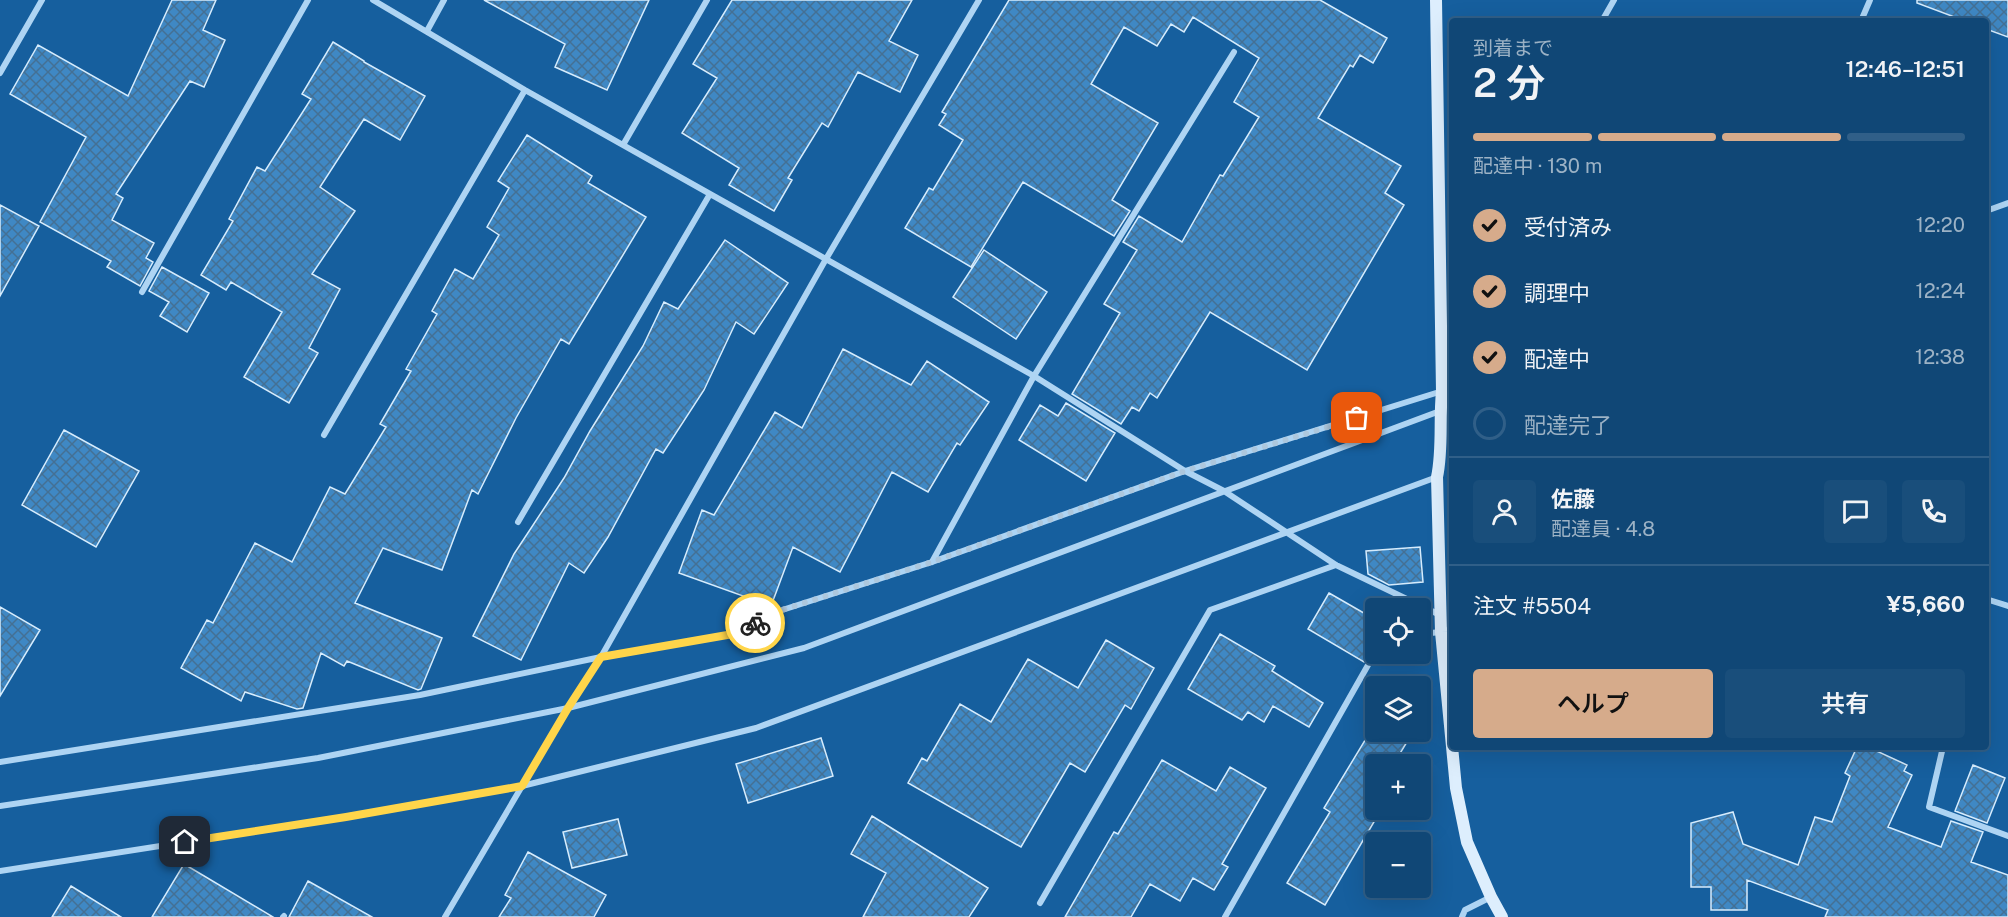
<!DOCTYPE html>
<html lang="ja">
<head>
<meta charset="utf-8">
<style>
	:root { --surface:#104776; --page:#194e7b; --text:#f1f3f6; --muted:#9cb2c5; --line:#305f88; --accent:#d6ab8b }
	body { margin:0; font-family:"Public Sans","Noto Sans JP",sans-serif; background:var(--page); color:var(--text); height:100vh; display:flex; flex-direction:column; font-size:22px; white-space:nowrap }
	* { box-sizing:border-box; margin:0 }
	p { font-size:20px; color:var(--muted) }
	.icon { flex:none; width:33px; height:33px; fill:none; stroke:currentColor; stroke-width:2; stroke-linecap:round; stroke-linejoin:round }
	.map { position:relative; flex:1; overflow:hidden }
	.side { position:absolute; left:1449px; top:18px; width:540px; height:732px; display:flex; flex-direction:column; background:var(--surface); border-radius:6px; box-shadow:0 6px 24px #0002,0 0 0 2px var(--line) }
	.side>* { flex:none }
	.tools { position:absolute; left:1365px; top:598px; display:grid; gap:12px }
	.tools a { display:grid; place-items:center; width:66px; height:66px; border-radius:6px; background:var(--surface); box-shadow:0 6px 24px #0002,0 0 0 2px var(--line); font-size:30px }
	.pin { position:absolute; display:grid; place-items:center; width:51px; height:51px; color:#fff; margin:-26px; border-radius:12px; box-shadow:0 3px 9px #0006 }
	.courier { position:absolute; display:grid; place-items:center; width:60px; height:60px; margin:-30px; border:4px solid #ffd54a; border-radius:50%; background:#fff; color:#222; box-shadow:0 2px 8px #0007 }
	.summary em { font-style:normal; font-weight:600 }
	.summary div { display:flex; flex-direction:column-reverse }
	.summary { display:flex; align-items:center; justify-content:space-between; height:102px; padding:0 24px }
	h1 { font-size:39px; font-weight:600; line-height:45px }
	.bar { display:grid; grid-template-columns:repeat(4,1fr); gap:9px 6px; align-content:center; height:72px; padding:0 24px }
	.bar i { height:8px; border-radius:4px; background:var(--line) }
	.bar .selected { background:var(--accent) }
	.bar p { grid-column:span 4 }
	.line { display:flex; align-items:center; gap:15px; padding:0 24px; border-top:2px solid var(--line) }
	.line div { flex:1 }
	.round { display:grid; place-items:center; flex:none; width:63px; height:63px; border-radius:6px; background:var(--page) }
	ol { padding:0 24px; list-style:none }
	li { display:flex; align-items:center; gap:18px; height:66px }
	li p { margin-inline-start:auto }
	li .icon { padding:6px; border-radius:50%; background:var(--accent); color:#111; stroke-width:4 }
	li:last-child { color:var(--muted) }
	li i { width:33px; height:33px; border:3px solid var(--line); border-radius:50% }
	.action { display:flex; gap:12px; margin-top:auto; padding:12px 24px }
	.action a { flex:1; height:69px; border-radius:6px; background:var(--accent); color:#111; font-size:24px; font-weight:600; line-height:69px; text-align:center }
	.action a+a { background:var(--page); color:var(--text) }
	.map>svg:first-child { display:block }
	.building { fill:url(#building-cross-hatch); stroke:#d6ecfd; stroke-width:1.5 }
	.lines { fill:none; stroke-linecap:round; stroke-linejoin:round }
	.street { stroke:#aed4f3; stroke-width:6 }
	.secondary { stroke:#ddeefd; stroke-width:12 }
	.done { stroke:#adc7dd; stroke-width:6; stroke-dasharray:0 10.8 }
	.route { stroke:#ffd54a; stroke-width:8 }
</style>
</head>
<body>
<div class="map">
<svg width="2008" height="917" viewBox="0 0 2008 917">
	<defs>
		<pattern id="building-cross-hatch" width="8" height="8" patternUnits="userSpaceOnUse" patternTransform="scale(1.5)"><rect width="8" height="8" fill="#3f88c4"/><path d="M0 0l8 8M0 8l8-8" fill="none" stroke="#447094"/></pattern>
	</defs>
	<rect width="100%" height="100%" fill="#165f9e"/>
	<path class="building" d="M172,0H216L203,30L225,40L204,87L190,81L116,194L123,198L112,220L154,243L146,258L153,262L140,286L107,267L111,261L40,222L86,137L10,94L38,45L128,96Z
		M484,0H649L607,90L555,67L565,44Z
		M732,0H912L889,41L918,55L900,92L858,72L828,127L822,123L788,178L792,180L774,211L729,185L739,168L682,133L717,78L693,64Z
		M1009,0H1320L1387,38L1373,63L1360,55L1353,67L1350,65L1318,118L1401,166L1385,193L1404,205L1307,370L1210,312L1157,398L1150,393L1139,411L1132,407L1121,424L1072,394L1120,313L1104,304L1137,250L1123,242L1139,216L1182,242L1220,175L1223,176L1259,117L1234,102L1259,58L1193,17L1184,32L1171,24L1157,46L1124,27L1091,84L1158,123L1112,200L1130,211L1114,236L1023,182L971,267L905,228L929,188L933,190L963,140L939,125L946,114L942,112Z
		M1917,0H2008V37L1986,29V21H1965L1917,3Z
		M333,42L364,61V62L425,96L400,140L364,119L320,187L355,211L312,274L340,289L309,348L318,353L289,403L244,377L282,312L231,282L226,290L201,275L233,221L229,219L257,167L265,171L311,99L302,94Z
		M527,135L592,176L588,183L646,217L569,344L561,339L516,418L478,494L472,490L442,570L383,548L355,603L442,638L421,689L418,690L347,661L344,666L321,653L303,708L297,709L245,692L241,701L181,668L207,620L213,623L255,543L292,562L330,487L345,494L386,427L380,424L411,371L406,369L437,314L432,311L455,269L473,279L499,235L487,227L509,188L498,181Z
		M0,205L39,226L0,296Z
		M725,240L788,283L754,334L736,322L704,390L663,453L656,449L608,537L584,573L569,563L521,660L473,636L514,554L564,478L590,431L643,346L664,302L678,309Z
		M984,250L1047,292L1016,339L953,297Z
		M162,267L209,293L187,332L160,316L169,302L149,291Z
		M843,349L911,385L927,361L989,402L960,445L957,443L928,492L892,472L840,572L793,547L771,606L679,573L702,510L714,515L775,412L802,428Z
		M1066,403L1115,433L1086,481L1019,440L1040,405L1058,416Z
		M64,430L139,471L96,547L22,505Z
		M1420,547L1423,582L1389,585L1368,574L1366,551Z
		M1329,593L1376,620V646L1371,648L1364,662L1308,629Z
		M0,607L40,630L0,696Z
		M1220,634L1275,666L1272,671L1323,703L1309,727L1273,706L1264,722L1248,712L1242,720L1188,689Z
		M1106,640L1154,668L1131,709L1125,705L1085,772L1070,763L1021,847L908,783L922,758L927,761L960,704L991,722L1028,659L1078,688Z
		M1370,732H1413L1393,765H1376V794L1366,810H1381L1325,905L1287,883L1330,812L1324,808Z
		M821,738L833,776L748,803L736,764Z
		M1857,747H1868L1907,765L1904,771L1912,775L1888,827L1941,847L1951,821L1983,832L1971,862L2008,875V917H1825L1828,910L1747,880V910H1711V887H1691V823L1733,812L1743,844L1798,865L1815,817L1832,822L1850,776L1845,773Z
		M1162,760L1216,791L1230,767L1266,788L1222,864L1228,867L1214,890L1193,878L1180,901L1150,884L1131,917H1065L1114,832L1118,834Z
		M1973,765L2005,778L1987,823L1955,811Z
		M872,816L988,888L969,917H863L886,873L851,854Z
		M618,819L627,855L572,868L563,832Z
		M528,852L606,895L594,917H499L511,898L505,895Z
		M184,864L273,917H152Z
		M308,881L372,917H289Z
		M71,886L121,917H52Z"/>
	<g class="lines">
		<path class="street" d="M373,0L525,90L1034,376L1185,471L1224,491L1336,565L1440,615
			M1602,21L1614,0
			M1861,21L1870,0
			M427,31L444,0
			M0,73L42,0
			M623,145L707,0
			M1986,211L2008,203
			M142,292L308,0
			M324,435L525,90
			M518,522L710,194
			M932,562L1034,376L1234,52
			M1986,599L2008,606
			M1420,634L1441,632L1452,629
			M1943,747L1929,807L2008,836
			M0,762L420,695L601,657L733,634L776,612L932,562L1185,471L1452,388
			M0,806L318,758L568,708L804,648L1440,411
			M0,871L346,817L522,786L756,728L1437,477
			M1040,903L1210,610L1336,565
			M283,917L284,916
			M445,917L568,708L601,657L826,259L979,0
			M1225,917L1376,651
			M1462,917L1465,910L1491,897"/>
		<path class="secondary" d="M1436,0L1442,391C1439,420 1443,449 1437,477L1441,632L1456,788L1467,842L1491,897L1502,917"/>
	</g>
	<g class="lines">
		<path class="done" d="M755,623L776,612L932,562L1185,471L1357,418"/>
		<path class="route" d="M185,842L346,817L522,786L568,708L601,657L733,634L755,623"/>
	</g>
</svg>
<div class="tools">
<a><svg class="icon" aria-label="locate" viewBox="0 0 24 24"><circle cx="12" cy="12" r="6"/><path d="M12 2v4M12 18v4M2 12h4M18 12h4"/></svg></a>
<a><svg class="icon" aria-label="layers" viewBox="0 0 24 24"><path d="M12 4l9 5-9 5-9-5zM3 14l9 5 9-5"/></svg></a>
<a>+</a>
<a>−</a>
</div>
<div class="pin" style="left:1357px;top:418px;background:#ea580c"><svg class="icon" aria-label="bag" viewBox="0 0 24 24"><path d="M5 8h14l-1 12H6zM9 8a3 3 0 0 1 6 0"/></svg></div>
<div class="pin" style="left:185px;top:842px;background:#1f2937"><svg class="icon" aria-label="home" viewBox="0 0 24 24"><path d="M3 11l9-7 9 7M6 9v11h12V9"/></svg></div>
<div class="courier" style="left:755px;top:623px"><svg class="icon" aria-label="bike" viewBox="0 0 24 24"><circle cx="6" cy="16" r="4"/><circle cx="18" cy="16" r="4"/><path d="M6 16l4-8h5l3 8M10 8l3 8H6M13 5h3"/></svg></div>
<section class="side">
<div class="summary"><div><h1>2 分</h1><p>到着まで</p></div><em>12:46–12:51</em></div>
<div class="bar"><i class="selected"></i><i class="selected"></i><i class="selected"></i><i></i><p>配達中 · 130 m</p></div>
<ol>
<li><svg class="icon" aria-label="check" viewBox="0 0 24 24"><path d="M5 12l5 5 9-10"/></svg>受付済み<p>12:20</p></li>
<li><svg class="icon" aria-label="check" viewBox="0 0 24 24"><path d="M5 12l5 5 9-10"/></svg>調理中<p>12:24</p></li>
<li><svg class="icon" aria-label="check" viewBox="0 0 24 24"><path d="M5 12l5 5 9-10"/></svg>配達中<p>12:38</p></li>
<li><i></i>配達完了</li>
</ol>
<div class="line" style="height:108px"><a class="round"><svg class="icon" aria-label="person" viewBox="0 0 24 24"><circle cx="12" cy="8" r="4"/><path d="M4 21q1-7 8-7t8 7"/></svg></a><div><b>佐藤</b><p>配達員 · 4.8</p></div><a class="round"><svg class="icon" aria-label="chat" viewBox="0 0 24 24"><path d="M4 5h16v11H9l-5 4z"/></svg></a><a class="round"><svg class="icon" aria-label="phone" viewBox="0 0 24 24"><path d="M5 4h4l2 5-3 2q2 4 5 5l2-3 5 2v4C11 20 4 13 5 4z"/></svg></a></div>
<div class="line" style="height:78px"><div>注文 #5504</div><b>¥5,660</b></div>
<div class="action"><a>ヘルプ</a><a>共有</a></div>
</section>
</div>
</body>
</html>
